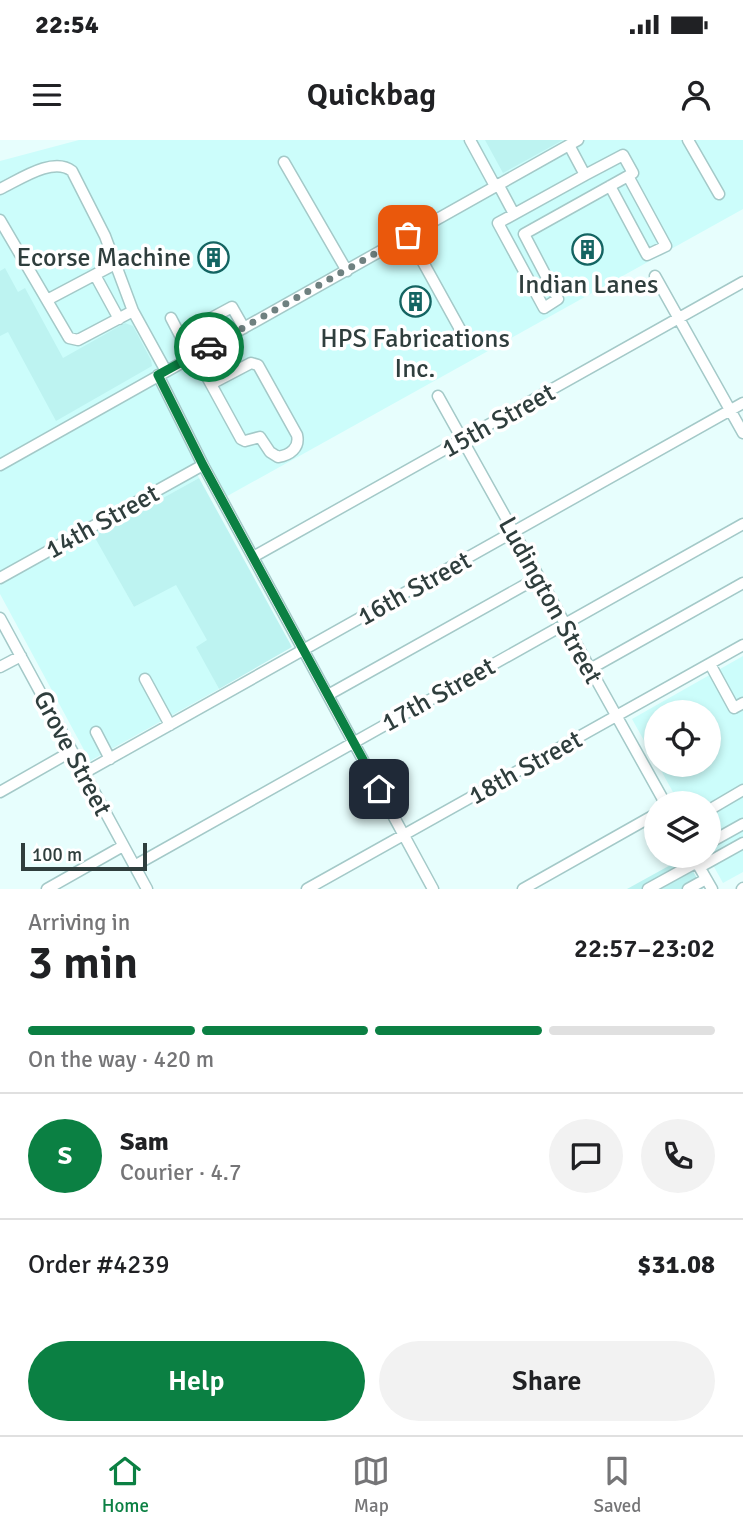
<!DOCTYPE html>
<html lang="en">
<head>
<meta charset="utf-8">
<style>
	:root { --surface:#fff; --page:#f2f2f2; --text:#202124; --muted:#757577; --line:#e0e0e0; --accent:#0b8043 }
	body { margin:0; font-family:Signika,sans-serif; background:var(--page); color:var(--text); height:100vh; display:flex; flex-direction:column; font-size:26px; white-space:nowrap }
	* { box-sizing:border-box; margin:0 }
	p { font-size:23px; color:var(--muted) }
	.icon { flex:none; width:38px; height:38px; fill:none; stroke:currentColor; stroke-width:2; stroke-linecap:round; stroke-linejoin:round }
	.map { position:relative; height:749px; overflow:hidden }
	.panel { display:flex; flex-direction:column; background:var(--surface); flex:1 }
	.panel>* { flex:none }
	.tools { position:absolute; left:644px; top:560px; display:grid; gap:14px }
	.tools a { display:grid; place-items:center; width:77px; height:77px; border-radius:50%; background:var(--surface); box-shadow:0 4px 10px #0003; font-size:35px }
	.scale { position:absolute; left:21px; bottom:18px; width:126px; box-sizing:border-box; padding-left:7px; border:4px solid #2f3e3d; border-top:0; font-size:19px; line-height:24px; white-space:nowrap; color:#2f3e3d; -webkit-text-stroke:5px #fff; paint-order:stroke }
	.pin { position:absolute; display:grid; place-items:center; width:60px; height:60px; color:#fff; margin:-30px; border-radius:14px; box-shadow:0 4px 10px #0006 }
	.courier { position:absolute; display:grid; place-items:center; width:70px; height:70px; margin:-35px; border:5px solid #0b8043; border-radius:50%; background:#fff; color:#222; box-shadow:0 2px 9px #0007 }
	.headline em { font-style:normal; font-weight:600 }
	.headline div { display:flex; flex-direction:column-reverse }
	.headline { display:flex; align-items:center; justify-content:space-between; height:119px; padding:0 28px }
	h1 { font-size:46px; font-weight:600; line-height:52px }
	.bar { display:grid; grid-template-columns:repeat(4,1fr); gap:10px 7px; align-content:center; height:84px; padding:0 28px }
	.bar i { height:9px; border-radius:5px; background:var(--line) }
	.bar .current { background:var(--accent) }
	.bar p { grid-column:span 4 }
	.line { display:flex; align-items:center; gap:18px; padding:0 28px; border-top:2px solid var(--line) }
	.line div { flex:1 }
	.round { display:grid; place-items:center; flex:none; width:74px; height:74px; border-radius:37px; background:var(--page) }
	.cta { display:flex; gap:14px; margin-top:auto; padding:14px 28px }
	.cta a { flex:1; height:80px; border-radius:42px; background:var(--accent); color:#fff; font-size:28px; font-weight:600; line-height:80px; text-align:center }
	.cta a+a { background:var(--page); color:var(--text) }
	.status { display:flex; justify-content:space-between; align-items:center; height:49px; padding:0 35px; background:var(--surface); direction:ltr }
	.status svg { height:19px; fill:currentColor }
	header { display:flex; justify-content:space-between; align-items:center; height:91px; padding:0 28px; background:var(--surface); font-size:32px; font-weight:600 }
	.menu { display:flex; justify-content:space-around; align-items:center; height:98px; border-top:2px solid var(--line); background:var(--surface); font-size:19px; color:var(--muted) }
	.menu a { display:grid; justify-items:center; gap:4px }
	.menu .current { color:var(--accent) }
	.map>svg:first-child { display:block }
	.built { fill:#ccfdfb }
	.green { fill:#bdf3f1 }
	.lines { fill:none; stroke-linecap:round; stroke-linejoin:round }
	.minor-casing { stroke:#a4c9c8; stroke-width:13 }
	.minor { stroke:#fff; stroke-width:10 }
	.done { stroke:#6f8180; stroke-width:7; stroke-dasharray:0 12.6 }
	.route { stroke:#0b8043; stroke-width:9 }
	.labels { text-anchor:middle; stroke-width:7; stroke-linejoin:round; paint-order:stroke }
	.poi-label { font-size:26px; fill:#2f3e3d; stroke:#fff }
	.street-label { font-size:26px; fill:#2f3e3d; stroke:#fff }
</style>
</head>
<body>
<div class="status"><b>22:54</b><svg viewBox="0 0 49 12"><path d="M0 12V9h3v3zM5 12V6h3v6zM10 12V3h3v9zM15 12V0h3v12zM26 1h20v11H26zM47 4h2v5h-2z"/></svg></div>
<header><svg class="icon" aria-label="menu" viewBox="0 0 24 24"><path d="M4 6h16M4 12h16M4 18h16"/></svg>Quickbag<svg class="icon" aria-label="person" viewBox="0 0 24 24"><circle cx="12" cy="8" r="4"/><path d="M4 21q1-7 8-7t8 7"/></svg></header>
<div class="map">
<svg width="743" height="749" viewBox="0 0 743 749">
	<rect width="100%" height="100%" fill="#e7fefd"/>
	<path class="built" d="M79,0H743V69L222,359L203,325L195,330L199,338L95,396L134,467L176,444L208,501L197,507L219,549L90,621L0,454V21Z
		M743,516V732L723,743L708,716L709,663H679L658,625H709V572H656V622L632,579Z"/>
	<path class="green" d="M485,0H563L503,33Z
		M5,128L18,152L25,148L63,218L125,183L133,186L151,220L152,226L56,281L8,192L0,196V131Z
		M199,338L292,507L219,549L196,507L207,500L176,445L134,467L94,396Z
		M685,717L703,749H627Z"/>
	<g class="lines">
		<defs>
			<path id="minor" d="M470,0L495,46
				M688,0L719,54
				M569,5L585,35L623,15L633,33L628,36L666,106L647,115L610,46
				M284,22L347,131
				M585,35L498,83L544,168L558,159L524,94L628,36
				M498,44L514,74
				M0,49C19,40 53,16 72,31L105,96L133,171L166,231
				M0,80L69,198L78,200L133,171
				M408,95L466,200
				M95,135L119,179
				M655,136L743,293
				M47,160L117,123
				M171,178L185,205L195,215L241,299L245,301L260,297L270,312L278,317C290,315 300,308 297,295L258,225L251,223L211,244
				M180,195L232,167L244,188
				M158,235L203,325L433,749
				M438,256L665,663
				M0,325L578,0
				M253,417L743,142
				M0,438L203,325
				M0,478L147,749
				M710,524L734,568L743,563
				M0,527L21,516
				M590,529L743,443
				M145,539L170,585
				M328,555L539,437
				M96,592L110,619
				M84,633L743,263
				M0,652L72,611
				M709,670L743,650
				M709,703L743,684
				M693,716L712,749
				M134,726L743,384
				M700,727L743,703
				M47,749L123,706
				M307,749L743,505
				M523,749L656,674
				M648,749L697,722
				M688,749L706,739
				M742,749L743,748"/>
		</defs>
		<use href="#minor" class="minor-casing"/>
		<use href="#minor" class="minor"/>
	</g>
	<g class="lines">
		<path class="done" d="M209,207L408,95"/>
		<path class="route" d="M209,207L158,235L203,325L379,649"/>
	</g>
	<defs>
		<symbol id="building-ring" viewBox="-11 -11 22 22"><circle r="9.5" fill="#fff" stroke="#146462" stroke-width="1.5"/><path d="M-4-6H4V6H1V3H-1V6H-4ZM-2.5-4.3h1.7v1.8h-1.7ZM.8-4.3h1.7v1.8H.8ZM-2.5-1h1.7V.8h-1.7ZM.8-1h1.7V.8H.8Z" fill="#146462"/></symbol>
	</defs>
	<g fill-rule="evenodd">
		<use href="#building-ring" x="570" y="92" width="35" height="35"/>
		<use href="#building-ring" x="196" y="100" width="35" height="35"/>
		<use href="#building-ring" x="398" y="144" width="35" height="35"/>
	</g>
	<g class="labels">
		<g class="poi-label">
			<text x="191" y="126" text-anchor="end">Ecorse Machine</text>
			<text x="588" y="153">Indian Lanes</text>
			<text x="415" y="207">HPS Fabrications<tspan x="415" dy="30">Inc.</tspan></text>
		</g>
		<g class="street-label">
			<text transform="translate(498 280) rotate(-29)" y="9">15th Street</text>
			<text transform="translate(102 381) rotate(-29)" y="9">14th Street</text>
			<text transform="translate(414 448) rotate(-29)" y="9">16th Street</text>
			<text transform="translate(551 460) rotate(61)" y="9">Ludington Street</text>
			<text transform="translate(438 554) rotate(-29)" y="9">17th Street</text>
			<text transform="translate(73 613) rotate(62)" y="9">Grove Street</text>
			<text transform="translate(525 627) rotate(-29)" y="9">18th Street</text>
		</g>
	</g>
</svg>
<div class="tools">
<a><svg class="icon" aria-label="locate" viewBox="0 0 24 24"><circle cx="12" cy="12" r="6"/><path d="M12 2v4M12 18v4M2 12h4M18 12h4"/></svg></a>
<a><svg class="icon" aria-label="layers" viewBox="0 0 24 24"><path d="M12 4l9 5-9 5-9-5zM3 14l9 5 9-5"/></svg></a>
</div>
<div class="scale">100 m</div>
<div class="pin" style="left:408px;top:95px;background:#ea580c"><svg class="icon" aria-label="bag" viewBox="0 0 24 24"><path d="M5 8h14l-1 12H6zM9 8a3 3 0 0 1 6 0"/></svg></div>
<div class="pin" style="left:379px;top:649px;background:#1f2937"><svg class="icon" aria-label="home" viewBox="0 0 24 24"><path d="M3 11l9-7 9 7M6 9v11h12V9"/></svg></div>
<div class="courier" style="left:209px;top:207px"><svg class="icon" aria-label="car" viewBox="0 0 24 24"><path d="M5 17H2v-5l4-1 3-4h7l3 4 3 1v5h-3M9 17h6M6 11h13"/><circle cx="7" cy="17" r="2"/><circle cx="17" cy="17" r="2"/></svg></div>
</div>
<section class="panel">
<div class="headline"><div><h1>3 min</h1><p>Arriving in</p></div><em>22:57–23:02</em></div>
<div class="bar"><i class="current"></i><i class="current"></i><i class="current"></i><i></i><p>On the way · 420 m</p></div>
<div class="line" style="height:126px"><b class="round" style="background:var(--accent);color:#fff">S</b><div><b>Sam</b><p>Courier · 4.7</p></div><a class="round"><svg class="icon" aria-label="chat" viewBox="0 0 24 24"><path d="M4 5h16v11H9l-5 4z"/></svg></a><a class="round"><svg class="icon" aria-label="phone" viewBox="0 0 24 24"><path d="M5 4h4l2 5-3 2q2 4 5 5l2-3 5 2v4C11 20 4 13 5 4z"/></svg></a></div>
<div class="line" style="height:91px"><div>Order #4239</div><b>$31.08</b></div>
<div class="cta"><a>Help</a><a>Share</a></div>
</section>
<nav class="menu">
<a class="current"><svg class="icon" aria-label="home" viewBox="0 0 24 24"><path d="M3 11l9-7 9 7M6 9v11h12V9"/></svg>Home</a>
<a><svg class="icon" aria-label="map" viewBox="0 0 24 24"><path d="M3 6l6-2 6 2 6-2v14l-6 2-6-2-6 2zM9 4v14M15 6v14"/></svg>Map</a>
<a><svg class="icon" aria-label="saved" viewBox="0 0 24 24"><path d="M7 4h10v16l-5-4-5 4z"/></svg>Saved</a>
</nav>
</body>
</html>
